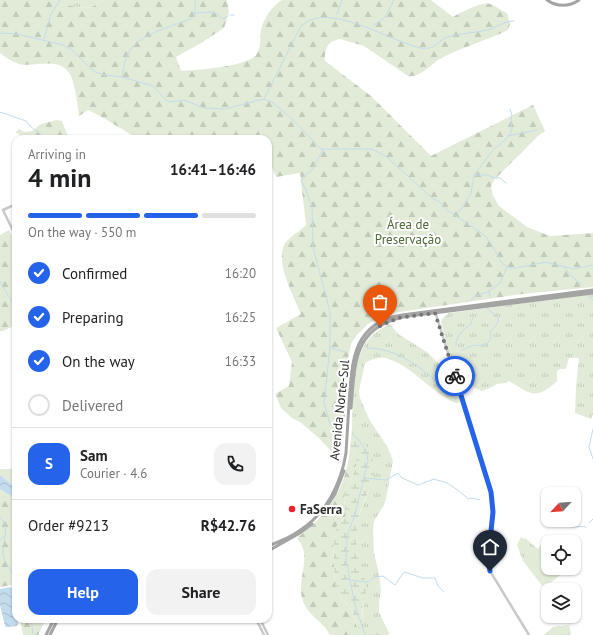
<!DOCTYPE html>
<html lang="en">
<head>
<meta charset="utf-8">
<style>
	:root { --surface:#fff; --page:#f2f2f2; --text:#202124; --muted:#757577; --line:#e0e0e0; --accent:#2563eb }
	body { margin:0; font-family:"PT Sans",sans-serif; background:var(--page); color:var(--text); height:100vh; display:flex; flex-direction:column; font-size:15px; white-space:nowrap }
	* { box-sizing:border-box; margin:0 }
	p { font-size:13px; color:var(--muted) }
	.icon { flex:none; width:22px; height:22px; fill:none; stroke:currentColor; stroke-width:2; stroke-linecap:round; stroke-linejoin:round }
	.map { position:relative; flex:1; overflow:hidden }
	.sheet { position:absolute; left:12px; top:135px; width:260px; height:488px; display:flex; flex-direction:column; background:var(--surface); border-radius:12px; box-shadow:0 1px 3px #0004 }
	.sheet>* { flex:none }
	.needle { width:26px; rotate:244deg }
	.controls { position:absolute; left:541px; top:487px; display:grid; gap:8px }
	.controls a { display:grid; place-items:center; width:40px; height:40px; border-radius:8px; background:var(--surface); box-shadow:0 1px 3px #0004; font-size:20px }
	.pin { position:absolute; display:grid; place-items:center; width:34px; height:34px; color:#fff; margin:-41px -17px; border-radius:50% 50% 50% 0; rotate:-45deg; box-shadow:0 0 4px #0007 }
	.pin .icon { rotate:45deg }
	.courier { position:absolute; display:grid; place-items:center; width:40px; height:40px; margin:-20px; border:3px solid #2563eb; border-radius:50%; background:#fff; color:#222; box-shadow:0 1px 5px #0007 }
	.headline em { font-style:normal; font-weight:600 }
	.headline div { display:flex; flex-direction:column-reverse }
	.headline { display:flex; align-items:center; justify-content:space-between; height:68px; padding:0 16px }
	h1 { font-size:26px; font-weight:600; line-height:30px }
	.bar { display:grid; grid-template-columns:repeat(4,1fr); gap:6px 4px; align-content:center; height:48px; padding:0 16px }
	.bar i { height:5px; border-radius:3px; background:var(--line) }
	.bar .current { background:var(--accent) }
	.bar p { grid-column:span 4 }
	.line { display:flex; align-items:center; gap:10px; padding:0 16px; border-top:1px solid var(--line) }
	.line div { flex:1 }
	.round { display:grid; place-items:center; flex:none; width:42px; height:42px; border-radius:12px; background:var(--page) }
	ol { padding:0 16px; list-style:none }
	li { display:flex; align-items:center; gap:12px; height:44px }
	li p { margin-inline-start:auto }
	li .icon { padding:4px; border-radius:50%; background:var(--accent); color:#fff; stroke-width:4 }
	li:last-child { color:var(--muted) }
	li i { width:22px; height:22px; border:2px solid var(--line); border-radius:50% }
	.cta { display:flex; gap:8px; margin-top:auto; padding:8px 16px }
	.cta a { flex:1; height:46px; border-radius:12px; background:var(--accent); color:#fff; font-size:16px; font-weight:600; line-height:46px; text-align:center }
	.cta a+a { background:var(--page); color:var(--text) }
	.map>svg:first-child { display:block }
	.grass { fill:url(#grass-tufts) }
	.forest { fill:url(#forest-firs) }
	.wetland { fill:url(#wetland-marsh) }
	.pitch { fill:#e2ebd8 }
	.water { fill:url(#water-waves) }
	.lines { fill:none; stroke-linecap:round; stroke-linejoin:round }
	.stream { stroke:#c2dbed; stroke-width:1 }
	.minor { stroke:#c9c9c9; stroke-width:2.5 }
	.major { stroke:#a4a4a4; stroke-width:3 }
	.done { stroke:#767676; stroke-width:4; stroke-dasharray:0 7.2 }
	.route { stroke:#2563eb; stroke-width:5 }
	.poi-dot { fill:#f1212a; stroke:#fff; stroke-width:1.5 }
	.labels { text-anchor:middle; stroke-width:4; stroke-linejoin:round; paint-order:stroke }
	.park-label { font-size:13px; fill:#4e6a37; stroke:#fff }
	.street-label { font-size:13px; fill:#2c2c2c; stroke:#fff }
	.poi-label { font-size:13px; font-weight:bold; fill:#2c2c2c; stroke:#fff; text-anchor:start }
</style>
</head>
<body>
<div class="map">
<svg width="593" height="635" viewBox="0 0 593 635">
	<defs>
		<pattern id="grass-tufts" width="24" height="20" patternUnits="userSpaceOnUse"><rect width="24" height="20" fill="#e2ebd8"/><path d="M3 7l-1-3M5 7V3M7 7l1-3M15 17l-1-3M17 17v-4M19 17l1-3" fill="none" stroke="#c2caba"/></pattern>
		<pattern id="forest-firs" width="22" height="20" patternUnits="userSpaceOnUse"><rect width="22" height="20" fill="#e2ebd8"/><path d="M5 1l3.5 6h-7zM16 11l3.5 6h-7z" fill="#c2caba"/></pattern>
		<pattern id="wetland-marsh" width="20" height="14" patternUnits="userSpaceOnUse"><rect width="20" height="14" fill="#e2ebd8"/><path d="M1 5h8M5 5V1M11 12h8M15 12V8" fill="none" stroke="#c2caba"/></pattern>
		<pattern id="water-waves" width="16" height="10" patternUnits="userSpaceOnUse"><rect width="16" height="10" fill="#c2dbed"/><path d="M0 5q4-4 8 0t8 0" fill="none" stroke="#a7bccb"/></pattern>
	</defs>
	<rect width="100%" height="100%" fill="#fff"/>
	<path class="grass" d="M55,0H102C90,12 80,7 66,5C62,4 60,5 57,3Z
		M593,294V414L591,419L575,413L576,386L579,358H569L566,369H560L557,371V381C536,400 532,395 509,381L506,383L497,384L490,388L482,391L468,385L458,386L460,401L459,403H456C431,393 411,364 385,358C378,357 370,360 365,363L359,391L360,398L369,419L388,448L393,461L386,499L384,505L374,521L373,531L374,553L379,574L381,591L379,602V612L390,635H362L359,632C364,623 361,613 364,603C361,578 355,553 357,527C358,515 363,506 367,495C379,466 373,452 352,430C353,404 351,361 368,340C374,332 382,328 390,324L398,334L427,352L438,363L442,366L451,363L441,322L443,318L449,313Z
		M521,537L524,539L525,538L538,549L543,542L548,546V568H569L544,588L523,561L517,545Z
		M569,625L571,634L569,635H544L553,627Z"/>
	<path class="forest" d="M0,0H55L57,3C60,5 62,4 66,5C80,7 90,12 102,0H227L229,12L224,28L201,43L176,57L181,71C196,70 249,67 257,54C261,46 260,38 261,30C263,19 273,5 282,0H431L453,17C460,13 482,1 490,4C495,5 501,11 507,13L510,24L508,30C486,41 461,47 440,59C430,65 420,78 408,76L364,46L340,39C327,41 324,50 325,61L371,96L431,156L533,105L545,131L538,136L495,179L491,186L493,196L499,206L527,227L550,236L593,233V287L522,294L393,313L369,323L356,336L351,344L347,364L345,418L339,460L319,438L300,422L292,418L281,408L275,394L289,386L292,362L276,328L301,314C294,296 273,260 286,242C291,236 300,231 306,225L300,173L276,177L268,158V139H139C122,130 106,118 88,110L79,116C78,105 75,85 71,76C60,55 36,68 19,64C13,62 5,57 0,53Z
		M57,120L62,121L67,134L75,139H24L16,132L19,129L24,132L32,131L41,124Z
		M9,230L16,245V325L3,331H0V235Z
		M350,448C366,463 347,481 344,496C344,502 345,510 346,516L336,527L333,547L335,584L340,596L352,611L358,630L362,635H330C323,621 309,617 303,601C295,580 314,557 297,538C328,515 347,487 350,448Z
		M0,469H16V487L11,484L0,475Z
		M0,489L16,499V599L13,585L0,587Z
		M20,619H46L38,635H23Z"/>
	<path class="wetland" d="M352,430L361,439L364,441C367,448 373,456 374,466C375,482 365,497 360,512C357,523 356,537 357,549C358,562 365,574 366,587C366,596 363,603 362,611C361,619 364,625 359,632L352,611L340,596L335,584L333,547L336,527L346,516C345,510 344,502 344,496C347,481 366,463 350,448Z"/>
	<path class="pitch" d="M543,546L548,553V568H560L563,572L545,586L525,560Z"/>
	<path class="water" d="M0,475L11,484L16,487V499L0,489Z
		M10,587L12,588L16,609V619H18V624L17,626L6,627L5,626L0,605V589Z"/>
	<g class="lines">
		<path class="stream" d="M195,13L211,12L217,14L223,19L228,16
			M337,14L342,0
			M230,15H234
			M373,26L385,17L394,0
			M0,33L17,34L63,45L71,49L89,67L95,72L105,75L122,77L153,86L166,100L170,102L184,100L204,108L225,109L263,99L272,102L292,119L321,149H371L376,151L387,157L432,198L440,202L447,210L484,235L490,242L503,264L510,268H516L546,262L574,269L593,265
			M44,39L51,14L60,0
			M122,77C123,71 124,64 126,58C136,32 170,29 192,18L195,14V0
			M264,99L301,26C328,0 389,41 421,48C434,51 438,40 448,37C460,33 475,33 488,30C496,27 505,21 514,21
			M0,112L26,121L30,126L46,139
			M508,136L537,130
			M322,149V152L311,171L304,176L301,181L305,188L312,206L313,247L330,312V348L324,403L330,424L343,429
			M475,175H487L495,178H500L506,183
			M457,215L471,194L474,175L493,150L505,140L511,132L512,128L511,118L512,115L510,109
			M564,267L570,275L581,284
			M0,281C8,298 16,301 15,323
			M489,291L490,297
			M588,296L593,300
			M471,300L478,295L488,292L500,283L507,267
			M456,345C455,337 465,328 471,324L473,317
			M331,348L345,352
			M367,348C404,348 430,376 456,399
			M462,350L474,345L481,346L487,344L491,338L490,332C494,327 503,321 495,315C492,312 490,312 487,308
			M593,429L589,447L593,459
			M352,434L359,440L366,451L368,461L355,514L347,536L346,560L355,605L365,635
			M364,478L386,480L398,473L402,478L418,485L434,479C438,481 443,481 447,483C452,486 465,495 468,499L472,498L480,500
			M0,517C11,528 2,541 3,554C4,563 11,570 16,577
			M552,523L559,524
			M589,523L593,519
			M559,524C564,524 568,527 573,527C577,527 581,526 586,527
			M0,540L5,535
			M350,580L367,582L375,577L383,576L395,585L404,572L423,578H435L438,586L444,592
			M31,619L33,634"/>
		<path class="minor" d="M16,204L3,210L16,237
			M435,311L491,492L493,512L489,559L490,571L529,635
			M256,619L264,635
			M260,619L268,635"/>
		<path class="major" d="M547,0C557,7 569,7 579,0
			M351,408C355,362 353,325 409,316L593,293
			M322,514L335,494L344,471
			M268,546C278,542 290,538 299,531C326,514 341,484 346,453C347,436 348,420 349,403C352,362 352,323 402,315L593,290
			M268,551L300,533L312,524
			M46,635L54,619
			M50,635L58,619"/>
	</g>
	<g class="lines">
		<path class="done" d="M380,326L398,318L435,313L455,376"/>
		<path class="route" d="M455,376L491,492L493,512L488,559L490,571"/>
	</g>
	<circle class="poi-dot" cx="292" cy="509" r="4"/>
	<g class="labels">
		<g class="park-label">
			<text x="408" y="229">Área de<tspan x="408" dy="15">Preservação</tspan></text>
		</g>
		<g class="street-label">
			<text transform="translate(339 410) rotate(-84)" y="5">Avenida Norte-Sul</text>
		</g>
		<g class="poi-label">
			<text x="300" y="514">FaSerra</text>
		</g>
	</g>
</svg>
<div class="controls">
<a><svg class="needle" viewBox="-14 -14 28 28"><path d="M0-13l5 13h-10z" fill="#e53935"/><path d="M0 13l5-13h-10z" fill="#757577"/></svg></a>
<a><svg class="icon" aria-label="locate" viewBox="0 0 24 24"><circle cx="12" cy="12" r="6"/><path d="M12 2v4M12 18v4M2 12h4M18 12h4"/></svg></a>
<a><svg class="icon" aria-label="layers" viewBox="0 0 24 24"><path d="M12 4l9 5-9 5-9-5zM3 14l9 5 9-5"/></svg></a>
</div>
<div class="pin" style="left:380px;top:326px;background:#ea580c"><svg class="icon" aria-label="bag" viewBox="0 0 24 24"><path d="M5 8h14l-1 12H6zM9 8a3 3 0 0 1 6 0"/></svg></div>
<div class="pin" style="left:490px;top:571px;background:#1f2937"><svg class="icon" aria-label="home" viewBox="0 0 24 24"><path d="M3 11l9-7 9 7M6 9v11h12V9"/></svg></div>
<div class="courier" style="left:455px;top:376px"><svg class="icon" aria-label="bike" viewBox="0 0 24 24"><circle cx="6" cy="16" r="4"/><circle cx="18" cy="16" r="4"/><path d="M6 16l4-8h5l3 8M10 8l3 8H6M13 5h3"/></svg></div>
<section class="sheet">
<div class="headline"><div><h1>4 min</h1><p>Arriving in</p></div><em>16:41–16:46</em></div>
<div class="bar"><i class="current"></i><i class="current"></i><i class="current"></i><i></i><p>On the way · 550 m</p></div>
<ol>
<li><svg class="icon" aria-label="check" viewBox="0 0 24 24"><path d="M5 12l5 5 9-10"/></svg>Confirmed<p>16:20</p></li>
<li><svg class="icon" aria-label="check" viewBox="0 0 24 24"><path d="M5 12l5 5 9-10"/></svg>Preparing<p>16:25</p></li>
<li><svg class="icon" aria-label="check" viewBox="0 0 24 24"><path d="M5 12l5 5 9-10"/></svg>On the way<p>16:33</p></li>
<li><i></i>Delivered</li>
</ol>
<div class="line" style="height:72px"><b class="round" style="background:var(--accent);color:#fff">S</b><div><b>Sam</b><p>Courier · 4.6</p></div><a class="round"><svg class="icon" aria-label="phone" viewBox="0 0 24 24"><path d="M5 4h4l2 5-3 2q2 4 5 5l2-3 5 2v4C11 20 4 13 5 4z"/></svg></a></div>
<div class="line" style="height:52px"><div>Order #9213</div><b>R$42.76</b></div>
<div class="cta"><a>Help</a><a>Share</a></div>
</section>
</div>
</body>
</html>
